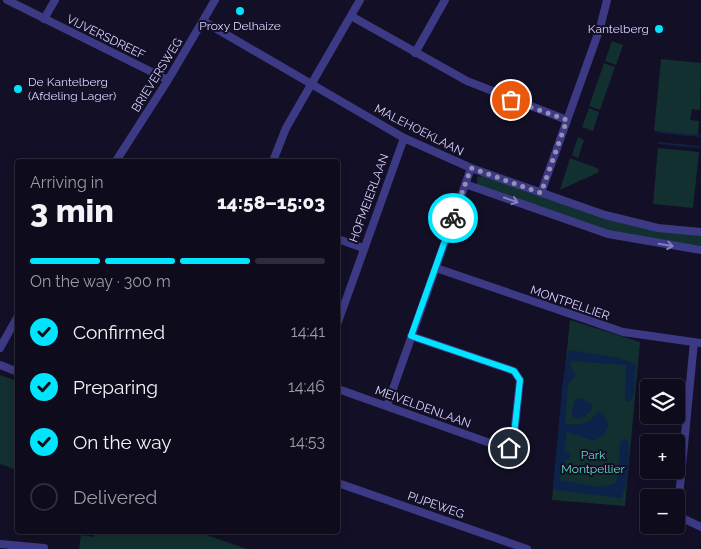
<!DOCTYPE html>
<html lang="en">
<head>
<meta charset="utf-8">
<style>
	:root { --surface:#0e0b1c; --page:#1c1929; --text:#f1f3f6; --muted:#9b9ba3; --line:#2e2b3b; --accent:#00e5ff }
	body { margin:0; font-family:Raleway,sans-serif; background:var(--page); color:var(--text); height:100vh; display:flex; flex-direction:column; font-size:19px; white-space:nowrap }
	* { box-sizing:border-box; margin:0 }
	p { font-size:16px; color:var(--muted) }
	.icon { flex:none; width:28px; height:28px; fill:none; stroke:currentColor; stroke-width:2; stroke-linecap:round; stroke-linejoin:round }
	.map { position:relative; flex:1; overflow:hidden }
	.side { position:absolute; left:15px; top:159px; width:325px; height:375px; display:flex; flex-direction:column; background:var(--surface); border-radius:5px; box-shadow:0 2px 8px #0003,0 0 0 1px var(--line) }
	.side>* { flex:none }
	.buttons { position:absolute; left:640px; top:379px; display:grid; gap:10px }
	.buttons a { display:grid; place-items:center; width:45px; height:45px; border-radius:5px; background:var(--surface); box-shadow:0 2px 8px #0003,0 0 0 1px var(--line); font-size:25px }
	.pin { position:absolute; display:grid; place-items:center; width:42px; height:42px; color:#fff; margin:-21px; border:2px solid #fff; border-radius:50%; box-shadow:0 1px 5px #0007 }
	.courier { position:absolute; display:grid; place-items:center; width:50px; height:50px; margin:-25px; border:4px solid #00e5ff; border-radius:50%; background:#fff; color:#222; box-shadow:0 1px 6px #0007 }
	.headline em { font-style:normal; font-weight:800 }
	.headline div { display:flex; flex-direction:column-reverse }
	.headline { display:flex; align-items:center; justify-content:space-between; height:85px; padding:0 15px }
	h1 { font-size:32px; font-weight:800; line-height:38px }
	.bar { display:grid; grid-template-columns:repeat(4,1fr); gap:8px 5px; align-content:center; height:60px; padding:0 15px }
	.bar i { height:6px; border-radius:4px; background:var(--line) }
	.bar .current { background:var(--accent) }
	.bar p { grid-column:span 4 }
	ol { padding:0 15px; list-style:none }
	li { display:flex; align-items:center; gap:15px; height:55px }
	li p { margin-inline-start:auto }
	li .icon { padding:5px; border-radius:50%; background:var(--accent); color:#111; stroke-width:4 }
	li:last-child { color:var(--muted) }
	li i { width:28px; height:28px; border:2px solid var(--line); border-radius:50% }
	.map>svg:first-child { display:block }
	.green { fill:#12302f }
	.water { fill:#0c2248 }
	.lines { fill:none; stroke-linecap:round; stroke-linejoin:round }
	.stream { stroke:#0c2248; stroke-width:2 }
	.minor { stroke:#3d3a85; stroke-width:8 }
	.oneway { stroke:#837fbc }
	.done { stroke:#948fb3; stroke-width:5; stroke-dasharray:0 9 }
	.route { stroke:#00e5ff; stroke-width:6 }
	.poi-dot { fill:#00e5ff; stroke:#130f26; stroke-width:2 }
	.labels { text-anchor:middle; stroke-width:4; stroke-linejoin:round; paint-order:stroke }
	.poi-label { font-size:12px; fill:#d9d4ff; stroke:#130f26 }
	.street-label { font-size:12px; fill:#d9d4ff; stroke:#130f26 }
	.park-label { font-size:12px; fill:#5fe0c0; stroke:#130f26 }
</style>
</head>
<body>
<div class="map">
<svg width="701" height="549" viewBox="0 0 701 549">
	<rect width="100%" height="100%" fill="#130f26"/>
	<path class="green" d="M612,41L623,45L616,65L605,61Z
		M661,59L701,63L700,110L692,109L690,120L699,121L698,135L654,131Z
		M604,63L615,67L600,110L589,106Z
		M589,108L599,112L593,131L582,127Z
		M578,137L584,140L578,158L572,155Z
		M658,148L699,152L693,208L653,204Z
		M570,158L597,168L599,172L560,190Z
		M483,176L615,221L701,235V246L610,231L477,185V177Z
		M570,320L640,342L625,506L552,500Z
		M0,375L17,381V470L0,464Z
		M95,531H195L247,549H79L81,535L94,537Z"/>
	<path class="water" d="M569,350L620,358L636,364L634,395L630,402L625,400L626,365L571,361L570,366L576,375L568,385L565,421L567,424C583,426 588,423 598,412L603,413L609,425L604,435L594,441L567,432L564,452L571,453V456L565,461L559,480L599,487L615,484L619,468L620,442L626,439L628,441C630,453 628,489 621,498L564,491L555,490L553,486L563,380Z
		M580,398L591,404L593,407L586,416L577,419L571,415L575,399Z"/>
	<g class="lines">
		<path class="stream" d="M660,132L700,136
			M659,143L699,147"/>
		<path class="minor" d="M7,0L168,80
			M351,16L467,81L567,120
			M44,19L55,0
			M203,21L404,138L471,168L605,215L658,228L701,232
			M415,53L445,0
			M116,161L168,80L215,0
			M273,161L286,128L360,0
			M465,184L608,234L701,250
			M541,193L600,28L607,0
			M338,239L363,248
			M436,268L623,332L701,343
			M338,322L404,138
			M694,342L678,507L680,517L701,527
			M0,348L18,316
			M0,365L18,372
			M338,389L504,448H509L513,444L520,380L514,371L411,336
			M387,406L471,168
			M338,483L527,549
			M0,544L44,548"/>
	</g>
	<defs><path id="oneway-shaft" d="M-6 0H5M1.5-3L5.5 0L1.5 3" fill="none" stroke-width="1.6" stroke-linecap="round" stroke-linejoin="round" transform="scale(1.25)"/></defs>
	<g class="oneway">
		<use href="#oneway-shaft" transform="translate(511 200) rotate(19)"/>
		<use href="#oneway-shaft" transform="translate(666 245) rotate(9)"/>
	</g>
	<g class="lines">
		<path class="done" d="M453,218L471,168L541,193L567,120L511,100"/>
		<path class="route" d="M453,218L411,336L514,371L520,380L513,444L509,448"/>
	</g>
	<g class="poi-dot">
		<circle cx="240" cy="11" r="5"/>
		<circle cx="659" cy="29" r="5"/>
		<circle cx="18" cy="89" r="5"/>
	</g>
	<g class="labels">
		<g class="poi-label">
			<text x="240" y="30">Proxy Delhaize</text>
			<text x="649" y="33" text-anchor="end">Kantelberg</text>
			<text x="28" y="86" text-anchor="start">De Kantelberg<tspan x="28" dy="14">(Afdeling Lager)</tspan></text>
		</g>
		<g class="street-label">
			<text transform="translate(106 37) rotate(26)" y="4">VIJVERSDREEF</text>
			<text transform="translate(157 75) rotate(-58)" y="4">BRIEVERSWEG</text>
			<text transform="translate(419 130) rotate(27)" y="4">MALEHOEKLAAN</text>
			<text transform="translate(369 198) rotate(-70)" y="4">HOFMEIERLAAN</text>
			<text transform="translate(570 303) rotate(19)" y="4">MONTPELLIER</text>
			<text transform="translate(423 407) rotate(20)" y="4">MEIVELDENLAAN</text>
			<text transform="translate(436 505) rotate(19)" y="4">PIJPEWEG</text>
		</g>
		<g class="park-label">
			<text x="593" y="459">Park<tspan x="593" dy="14">Montpellier</tspan></text>
		</g>
	</g>
</svg>
<div class="buttons">
<a><svg class="icon" aria-label="layers" viewBox="0 0 24 24"><path d="M12 4l9 5-9 5-9-5zM3 14l9 5 9-5"/></svg></a>
<a>+</a>
<a>−</a>
</div>
<div class="pin" style="left:511px;top:100px;background:#ea580c"><svg class="icon" aria-label="bag" viewBox="0 0 24 24"><path d="M5 8h14l-1 12H6zM9 8a3 3 0 0 1 6 0"/></svg></div>
<div class="pin" style="left:509px;top:448px;background:#1f2937"><svg class="icon" aria-label="home" viewBox="0 0 24 24"><path d="M3 11l9-7 9 7M6 9v11h12V9"/></svg></div>
<div class="courier" style="left:453px;top:218px"><svg class="icon" aria-label="bike" viewBox="0 0 24 24"><circle cx="6" cy="16" r="4"/><circle cx="18" cy="16" r="4"/><path d="M6 16l4-8h5l3 8M10 8l3 8H6M13 5h3"/></svg></div>
<section class="side">
<div class="headline"><div><h1>3 min</h1><p>Arriving in</p></div><em>14:58–15:03</em></div>
<div class="bar"><i class="current"></i><i class="current"></i><i class="current"></i><i></i><p>On the way · 300 m</p></div>
<ol>
<li><svg class="icon" aria-label="check" viewBox="0 0 24 24"><path d="M5 12l5 5 9-10"/></svg>Confirmed<p>14:41</p></li>
<li><svg class="icon" aria-label="check" viewBox="0 0 24 24"><path d="M5 12l5 5 9-10"/></svg>Preparing<p>14:46</p></li>
<li><svg class="icon" aria-label="check" viewBox="0 0 24 24"><path d="M5 12l5 5 9-10"/></svg>On the way<p>14:53</p></li>
<li><i></i>Delivered</li>
</ol>
</section>
</div>
</body>
</html>
